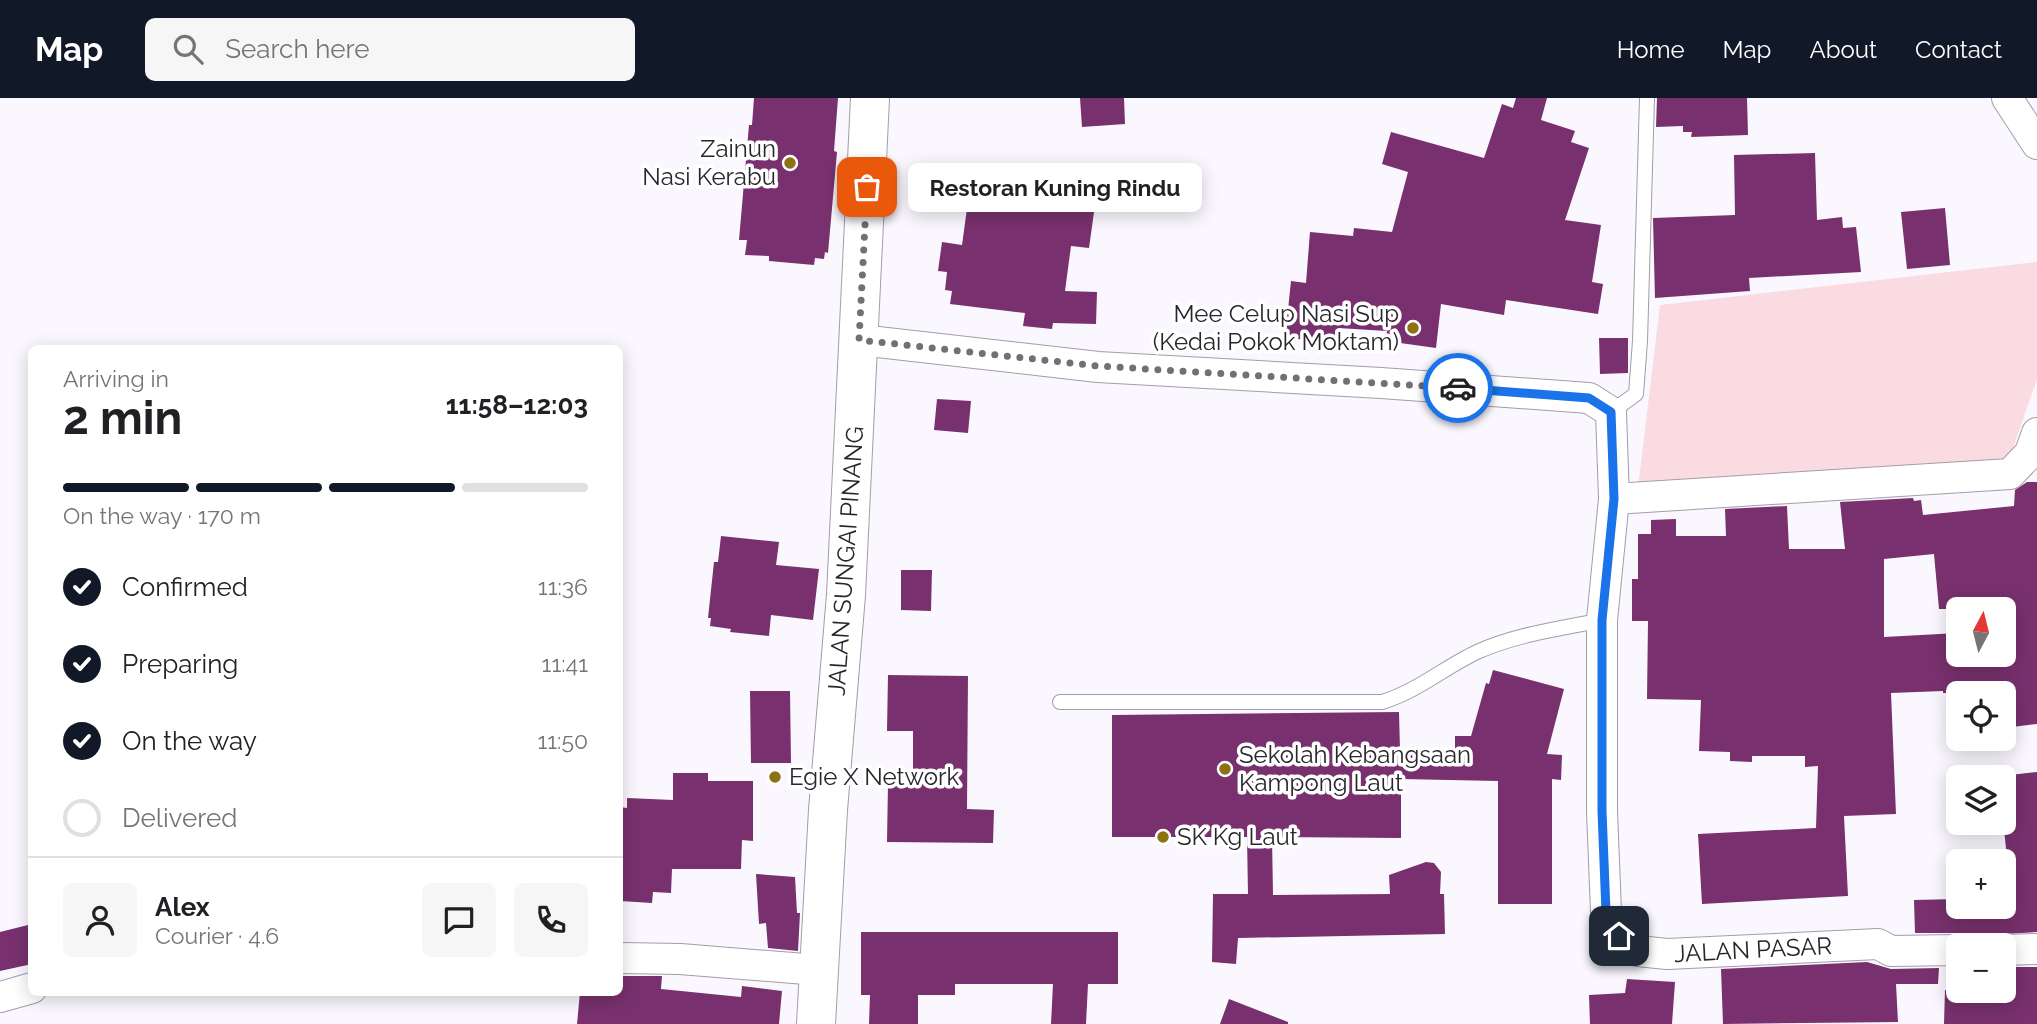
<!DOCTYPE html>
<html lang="en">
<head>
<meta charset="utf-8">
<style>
	:root { --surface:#fff; --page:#f6f6f6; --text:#202124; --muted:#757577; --line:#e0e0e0; --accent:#111827 }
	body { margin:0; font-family:Raleway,sans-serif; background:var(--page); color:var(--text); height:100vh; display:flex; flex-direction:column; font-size:26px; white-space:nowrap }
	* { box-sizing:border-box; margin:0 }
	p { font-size:23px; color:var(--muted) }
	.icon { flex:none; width:38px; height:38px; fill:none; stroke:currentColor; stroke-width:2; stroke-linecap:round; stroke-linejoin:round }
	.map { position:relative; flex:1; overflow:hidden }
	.panel { position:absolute; left:28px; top:247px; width:595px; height:651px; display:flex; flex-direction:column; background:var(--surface); border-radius:10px; box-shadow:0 4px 18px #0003 }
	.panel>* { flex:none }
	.needle { width:46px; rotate:7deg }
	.tools { position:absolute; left:1946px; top:499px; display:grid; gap:14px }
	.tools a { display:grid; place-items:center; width:70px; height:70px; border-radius:10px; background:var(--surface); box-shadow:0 4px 18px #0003; font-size:35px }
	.pin { position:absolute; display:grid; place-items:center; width:60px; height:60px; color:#fff; margin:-30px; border-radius:14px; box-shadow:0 4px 10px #0006 }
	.courier { position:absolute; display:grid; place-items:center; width:70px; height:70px; margin:-35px; border:5px solid #1a73e8; border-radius:50%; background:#fff; color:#222; box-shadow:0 2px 9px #0007 }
	.bubble { position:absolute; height:49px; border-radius:10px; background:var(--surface); box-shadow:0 4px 18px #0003; font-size:23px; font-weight:700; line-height:49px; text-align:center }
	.summary em { font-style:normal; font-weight:700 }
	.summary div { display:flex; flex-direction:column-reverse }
	.summary { display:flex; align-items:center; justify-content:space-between; height:119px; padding:0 35px }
	h1 { font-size:46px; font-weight:700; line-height:52px }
	.bar { display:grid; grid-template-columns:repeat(4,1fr); gap:10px 7px; align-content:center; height:84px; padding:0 35px }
	.bar i { height:9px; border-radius:5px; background:var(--line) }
	.bar .active { background:var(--accent) }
	.bar p { grid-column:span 4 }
	.line { display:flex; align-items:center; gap:18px; padding:0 35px; border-top:2px solid var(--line) }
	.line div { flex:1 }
	.round { display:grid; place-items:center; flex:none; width:74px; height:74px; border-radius:10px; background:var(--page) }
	ol { padding:0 35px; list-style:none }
	li { display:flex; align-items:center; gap:21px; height:77px }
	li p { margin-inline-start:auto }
	li .icon { padding:7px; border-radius:50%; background:var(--accent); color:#fff; stroke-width:4 }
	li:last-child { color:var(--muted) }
	li i { width:38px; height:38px; border:4px solid var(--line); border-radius:50% }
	header { display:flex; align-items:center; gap:42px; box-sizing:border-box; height:98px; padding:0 35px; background:var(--accent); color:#fff }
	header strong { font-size:33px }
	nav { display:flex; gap:38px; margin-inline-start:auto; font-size:24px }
	.search { width:490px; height:63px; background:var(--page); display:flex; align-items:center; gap:18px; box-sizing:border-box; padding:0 24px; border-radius:10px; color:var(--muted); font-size:26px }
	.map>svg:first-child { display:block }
	.green { fill:#fbdbe2 }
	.building { fill:#78316e; fill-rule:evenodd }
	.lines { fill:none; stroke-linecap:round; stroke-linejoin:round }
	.lane-casing { stroke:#a29da9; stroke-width:16 }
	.street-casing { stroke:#a29da9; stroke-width:32 }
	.secondary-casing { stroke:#a29da9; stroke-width:40 }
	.lane { stroke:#fff; stroke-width:14 }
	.street { stroke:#fff; stroke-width:30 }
	.secondary { stroke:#fff; stroke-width:38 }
	.done { stroke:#726f75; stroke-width:7; stroke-dasharray:0 12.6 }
	.route { stroke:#1a73e8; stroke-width:9 }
	.poi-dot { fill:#8e7115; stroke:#fff; stroke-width:2.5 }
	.labels { text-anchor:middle; stroke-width:7; stroke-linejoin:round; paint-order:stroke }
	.poi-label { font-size:24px; fill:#28262b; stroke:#fff; text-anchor:start }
	.street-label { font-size:24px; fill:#28262b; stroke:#fff }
</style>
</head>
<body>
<header>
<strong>Map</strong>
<div class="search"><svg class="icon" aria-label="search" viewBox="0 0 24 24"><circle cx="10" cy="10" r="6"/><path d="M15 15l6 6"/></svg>Search here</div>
<nav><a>Home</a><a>Map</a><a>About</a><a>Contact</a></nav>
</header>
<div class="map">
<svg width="2037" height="926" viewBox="0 0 2037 926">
	<rect width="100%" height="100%" fill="#faf7ff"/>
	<path class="green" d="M2037,164V281L2011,356L1991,369L1638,390L1660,207Z"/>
	<path class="building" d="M754,0H838L834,53L837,54L828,155L825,154L824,161L815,160L814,167L769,163V158L745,157L747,142H739L749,27H752Z
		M1080,0H1124L1125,26L1082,29Z
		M1516,0H1547L1541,22L1575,33L1571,44L1589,50L1565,122L1601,127L1592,184L1603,186L1598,216L1506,202L1504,217L1441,206L1436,250L1386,243L1387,233L1338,230L1337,244L1285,240L1291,183L1306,185L1310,134L1353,138L1354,130L1392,134L1408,74L1382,66L1391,34L1484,60L1502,6L1513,10Z
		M1657,0H1747L1748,37L1691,39L1692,34H1683V28L1656,29Z
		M1815,55L1817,122L1842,119L1843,130L1856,129L1861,174L1749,180L1750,193L1655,200L1653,120L1735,117L1734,57Z
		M1036,90L1090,97L1089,107H1095L1089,150L1071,148L1065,193L1097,194L1096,226L1053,225L1052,231L1023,228L1025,215L950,206L952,193L945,192L947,174L938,173L942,144L962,147L969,96L1008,101L1009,93L1035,96Z
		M1945,110L1950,167L1907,171L1901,114Z
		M1599,240H1628V275L1600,276Z
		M937,301L971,303L968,335L934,332Z
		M2027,384H2037V626L2004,630V595H1943V593L1891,595L1896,716L1844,718L1848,798L1702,806L1698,736L1816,730L1818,668L1805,669V658H1752V664L1730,663V654L1699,653L1701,602L1647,601L1648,523H1632V481H1638V436H1651V422L1676,421V438H1726L1725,411L1787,408L1789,451H1845L1840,404L1913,400L1914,403L1921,402L1923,417L2014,408L2015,392ZM1934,456L1939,511H2004V556H1958V535L1884,539V461Z
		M721,438L779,444L776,467L819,471L813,522L771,517L769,538L730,534L731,531L710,528L711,520H708L714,464H718Z
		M901,472H932L931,513L901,512Z
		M1493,572L1564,591L1547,656L1562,657L1561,682L1552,681V806H1498V683L1401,681V740L1272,739L1273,797L1390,796L1389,777L1426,764L1434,765L1441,774L1440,796H1444L1445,836L1238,840L1236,866L1212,864L1213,796H1248L1247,739H1112V617L1399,614L1400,652L1455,653V638H1471L1486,585L1489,586Z
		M888,577L968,578L967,711L994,712L993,745L887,744L888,685L913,686V633H887Z
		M750,593H790L791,665H751Z
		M2037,674V834L1968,838L1958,835H1915L1914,802L1958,801V808H2004L2007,760L2004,731H2010L2007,705H2014L2010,677Z
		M673,675H708V683H753V743L742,742L741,771H672L671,795L653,794L652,805L620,803V709L627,710V700L673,702Z
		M756,776L795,779L797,815H800L798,853L768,850L766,825L759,826Z
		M32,826V866L0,873V834Z
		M861,834H1118V886H1088L1086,926H1051L1053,886H955V897H918V926H869L870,897H861Z
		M1867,864L1891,871L1939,870L1938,886H1896L1898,924L1723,926L1721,871Z
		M2004,869H2037V926H1944L1945,892H2004Z
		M620,878H662L661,891L741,899L742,888L782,893L779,926H577L580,894H620Z
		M1627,881L1675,884L1672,926H1590L1589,897L1625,895Z
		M1229,901L1288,924V926H1220Z"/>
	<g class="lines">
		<defs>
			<path id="lane" d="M1611,314L1636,296L1640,243L1647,0
				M1060,604H1382C1416,594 1445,569 1477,554C1517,536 1560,531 1602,522"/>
			<path id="street" d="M2007,0L2037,46
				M860,242L1098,269L1381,285L1589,300L1611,314L1614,401L1602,522V713L1606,814L1619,838L1638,853L1667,856L1878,846L1891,853L1958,852
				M1614,401L2010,376L2030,355L2037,335
				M2004,852L2037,851
				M620,860L680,861L818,872
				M0,899L32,890"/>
			<path id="secondary" d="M816,926L828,712L846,497L870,0"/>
		</defs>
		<use href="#lane" class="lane-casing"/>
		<use href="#street" class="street-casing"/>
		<use href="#secondary" class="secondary-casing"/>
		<use href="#lane" class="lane"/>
		<use href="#street" class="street"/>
		<use href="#secondary" class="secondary"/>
	</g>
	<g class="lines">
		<path class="done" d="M867,89L859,242L1098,268L1458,290"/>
		<path class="route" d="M1458,290L1589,300L1611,314L1614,401L1602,522V713L1606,814L1619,838"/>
	</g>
	<g class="poi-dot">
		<circle cx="790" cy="65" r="7"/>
		<circle cx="1413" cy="230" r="7"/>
		<circle cx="1225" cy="671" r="7"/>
		<circle cx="775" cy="679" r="7"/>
		<circle cx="1163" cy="739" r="7"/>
	</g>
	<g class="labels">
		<g class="poi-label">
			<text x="776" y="59" text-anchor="end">Zainun<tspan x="776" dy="28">Nasi Kerabu</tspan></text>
			<text x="1399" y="224" text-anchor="end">Mee Celup Nasi Sup<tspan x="1399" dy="28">(Kedai Pokok Moktam)</tspan></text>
			<text x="1239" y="665">Sekolah Kebangsaan<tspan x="1239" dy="28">Kampong Laut</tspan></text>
			<text x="789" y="687">Egie X Network</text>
			<text x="1177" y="747">SK Kg Laut</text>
		</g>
		<g class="street-label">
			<text transform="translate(846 463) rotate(-86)" y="8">JALAN SUNGAI PINANG</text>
			<text transform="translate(1753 852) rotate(-3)" y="8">JALAN PASAR</text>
		</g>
	</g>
</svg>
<div class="tools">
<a><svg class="needle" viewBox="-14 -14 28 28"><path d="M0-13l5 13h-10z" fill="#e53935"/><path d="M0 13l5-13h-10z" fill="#757577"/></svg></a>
<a><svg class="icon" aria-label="locate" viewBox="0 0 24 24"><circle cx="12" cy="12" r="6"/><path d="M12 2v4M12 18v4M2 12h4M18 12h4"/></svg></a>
<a><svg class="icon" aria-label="layers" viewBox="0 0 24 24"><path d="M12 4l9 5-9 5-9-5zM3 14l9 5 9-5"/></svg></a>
<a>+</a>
<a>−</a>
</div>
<div class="pin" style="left:867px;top:89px;background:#ea580c"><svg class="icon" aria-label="bag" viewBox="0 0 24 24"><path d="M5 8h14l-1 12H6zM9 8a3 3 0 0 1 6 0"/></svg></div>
<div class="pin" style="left:1619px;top:838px;background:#1f2937"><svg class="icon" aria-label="home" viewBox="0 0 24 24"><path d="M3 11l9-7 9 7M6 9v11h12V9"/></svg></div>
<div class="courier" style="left:1458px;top:290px"><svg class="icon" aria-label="car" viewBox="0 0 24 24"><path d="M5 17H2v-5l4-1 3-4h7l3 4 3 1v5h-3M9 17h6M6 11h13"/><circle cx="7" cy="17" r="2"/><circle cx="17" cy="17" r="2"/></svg></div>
<div class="bubble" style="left:908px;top:65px;width:294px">Restoran Kuning Rindu</div>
<section class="panel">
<div class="summary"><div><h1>2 min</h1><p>Arriving in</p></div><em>11:58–12:03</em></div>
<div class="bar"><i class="active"></i><i class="active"></i><i class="active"></i><i></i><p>On the way · 170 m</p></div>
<ol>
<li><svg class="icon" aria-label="check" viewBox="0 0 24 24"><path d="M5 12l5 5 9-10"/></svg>Confirmed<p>11:36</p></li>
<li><svg class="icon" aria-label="check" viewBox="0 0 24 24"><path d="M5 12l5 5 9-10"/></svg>Preparing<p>11:41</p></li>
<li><svg class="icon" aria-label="check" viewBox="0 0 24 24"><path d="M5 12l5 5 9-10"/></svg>On the way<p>11:50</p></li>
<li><i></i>Delivered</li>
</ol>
<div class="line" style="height:126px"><a class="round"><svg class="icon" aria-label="person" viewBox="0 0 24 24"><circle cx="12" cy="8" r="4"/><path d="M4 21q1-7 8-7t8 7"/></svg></a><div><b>Alex</b><p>Courier · 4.6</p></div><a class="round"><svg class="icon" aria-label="chat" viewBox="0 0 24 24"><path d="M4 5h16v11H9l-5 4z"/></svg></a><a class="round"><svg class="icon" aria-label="phone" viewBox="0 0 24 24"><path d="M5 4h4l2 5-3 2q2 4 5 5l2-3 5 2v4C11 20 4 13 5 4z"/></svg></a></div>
</section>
</div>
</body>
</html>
